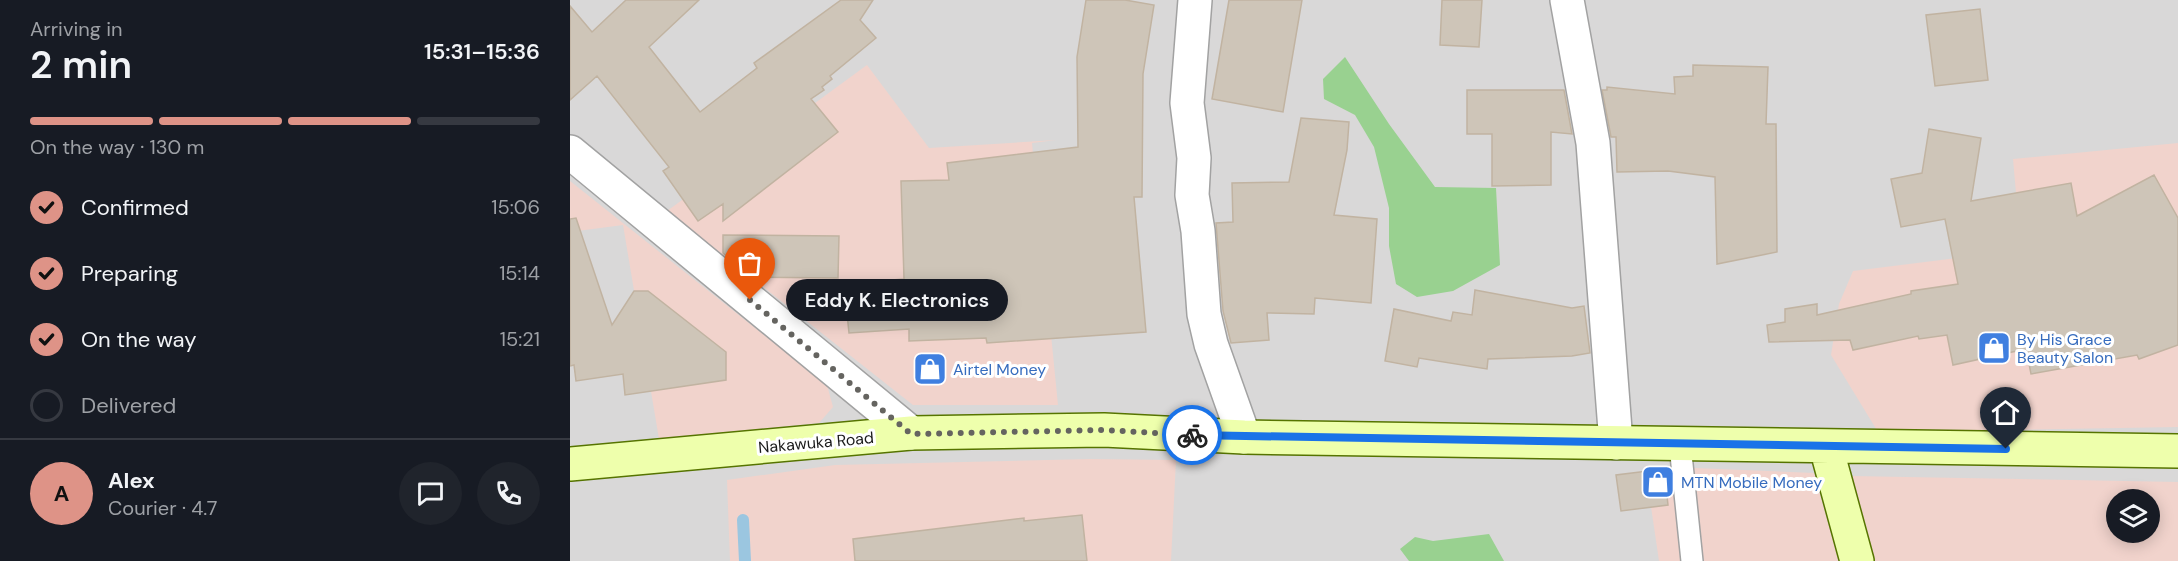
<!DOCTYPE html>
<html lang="en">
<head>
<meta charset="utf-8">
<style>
	:root { --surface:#171b24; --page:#20242c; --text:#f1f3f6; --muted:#9ea1a6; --line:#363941; --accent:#de9387 }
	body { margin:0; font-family:"DM Sans",sans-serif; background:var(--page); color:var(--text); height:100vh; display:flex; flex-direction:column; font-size:22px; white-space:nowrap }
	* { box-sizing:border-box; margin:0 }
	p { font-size:20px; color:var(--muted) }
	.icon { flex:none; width:33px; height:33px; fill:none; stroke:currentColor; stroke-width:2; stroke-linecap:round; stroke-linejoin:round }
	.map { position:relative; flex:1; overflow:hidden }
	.details { display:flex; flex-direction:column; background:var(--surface); width:570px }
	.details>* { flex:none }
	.fabs { position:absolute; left:1536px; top:489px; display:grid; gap:12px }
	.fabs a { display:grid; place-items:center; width:54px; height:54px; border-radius:50%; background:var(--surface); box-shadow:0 3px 15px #0003; font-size:30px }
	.pin { position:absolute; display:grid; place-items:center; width:51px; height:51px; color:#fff; margin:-62px -26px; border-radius:50% 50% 50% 0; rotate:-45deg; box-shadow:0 0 6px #0007 }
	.pin .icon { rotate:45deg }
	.courier { position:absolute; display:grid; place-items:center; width:60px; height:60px; margin:-30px; border:4px solid #1a73e8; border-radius:50%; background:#fff; color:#222; box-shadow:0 2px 8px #0007 }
	.bubble { position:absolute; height:42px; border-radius:21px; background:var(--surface); box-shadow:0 3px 15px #0003; font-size:20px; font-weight:600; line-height:42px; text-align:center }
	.headline em { font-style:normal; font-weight:600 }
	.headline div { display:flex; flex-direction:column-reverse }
	.headline { display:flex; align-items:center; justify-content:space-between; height:102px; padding:0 30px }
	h1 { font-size:39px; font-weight:600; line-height:45px }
	.bar { display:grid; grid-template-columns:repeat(4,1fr); gap:9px 6px; align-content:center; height:72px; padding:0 30px }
	.bar i { height:8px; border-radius:4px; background:var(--line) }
	.bar .selected { background:var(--accent) }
	.bar p { grid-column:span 4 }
	.line { display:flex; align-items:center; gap:15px; padding:0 30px; border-top:2px solid var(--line) }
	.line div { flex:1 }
	.round { display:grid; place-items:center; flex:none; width:63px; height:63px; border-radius:32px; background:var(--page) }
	ol { padding:0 30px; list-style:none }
	li { display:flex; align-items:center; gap:18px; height:66px }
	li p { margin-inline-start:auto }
	li .icon { padding:6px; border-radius:50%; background:var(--accent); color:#111; stroke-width:4 }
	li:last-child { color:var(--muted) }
	li i { width:33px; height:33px; border:3px solid var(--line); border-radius:50% }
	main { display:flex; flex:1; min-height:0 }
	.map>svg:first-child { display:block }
	.residential { fill:#d9d8d8; fill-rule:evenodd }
	.commercial { fill:#f1d3cc; fill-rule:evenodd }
	.forest { fill:#99d190 }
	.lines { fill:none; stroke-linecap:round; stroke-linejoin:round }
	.stream { stroke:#9bc6e0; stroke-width:12 }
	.building { fill:#cec5b8; stroke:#c1b3a1; stroke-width:1.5 }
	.service-casing { stroke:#a2a2a2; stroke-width:24 }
	.minor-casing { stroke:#a2a2a2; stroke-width:36 }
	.secondary-casing { stroke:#567400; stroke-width:36 }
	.service { stroke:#fff; stroke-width:21 }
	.minor { stroke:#fff; stroke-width:33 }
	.secondary { stroke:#eeffac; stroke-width:33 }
	.done { stroke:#656460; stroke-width:6; stroke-dasharray:0 10.8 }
	.route { stroke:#1a73e8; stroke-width:8 }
	.labels { text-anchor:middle; stroke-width:6; stroke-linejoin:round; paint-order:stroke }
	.shop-label { font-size:16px; fill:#366cbe; stroke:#fff; text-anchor:start }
	.street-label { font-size:16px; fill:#1b1b1b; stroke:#fff }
</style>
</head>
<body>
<main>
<section class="details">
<div class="headline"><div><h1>2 min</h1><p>Arriving in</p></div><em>15:31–15:36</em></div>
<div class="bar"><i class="selected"></i><i class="selected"></i><i class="selected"></i><i></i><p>On the way · 130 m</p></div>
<ol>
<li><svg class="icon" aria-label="check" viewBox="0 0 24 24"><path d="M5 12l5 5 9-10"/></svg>Confirmed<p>15:06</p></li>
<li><svg class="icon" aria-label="check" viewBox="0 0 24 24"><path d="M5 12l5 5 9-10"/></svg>Preparing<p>15:14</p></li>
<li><svg class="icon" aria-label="check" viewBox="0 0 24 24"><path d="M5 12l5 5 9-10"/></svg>On the way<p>15:21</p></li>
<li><i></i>Delivered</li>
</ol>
<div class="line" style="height:108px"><b class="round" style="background:var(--accent);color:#111">A</b><div><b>Alex</b><p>Courier · 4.7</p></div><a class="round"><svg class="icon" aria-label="chat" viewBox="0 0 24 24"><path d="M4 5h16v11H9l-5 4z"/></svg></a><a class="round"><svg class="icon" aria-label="phone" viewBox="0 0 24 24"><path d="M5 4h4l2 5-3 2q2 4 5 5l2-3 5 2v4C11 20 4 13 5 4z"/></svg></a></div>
</section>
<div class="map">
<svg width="1608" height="561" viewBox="0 0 1608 561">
	<rect width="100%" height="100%" fill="#eeebdf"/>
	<path class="residential" d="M0,0H1608V561H0ZM1546,500H1580V532H1546Z"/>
	<path class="commercial" d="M297,65L359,148L486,140L462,143L488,405H343L97,211Z
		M1608,143V427L1308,432L1261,355L1269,304L1283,271L1451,250L1443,159Z
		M0,181L257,385L263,407L249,423L89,439L53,225L0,232Z
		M520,459L606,460L601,561H160L157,480L265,465Z
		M1075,466L1244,473L1269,561H1089Z
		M1280,476L1608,482V561H1303ZM1546,500H1580V532H1546Z"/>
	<path class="forest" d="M775,57L819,124L865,187L926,188L930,265L883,291L847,297L826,284L819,246V208L804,147L785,115L754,99L753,79Z
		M919,534L934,561H839L830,549L845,537L863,541Z"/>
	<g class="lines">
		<path class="stream" d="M173,520L175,561"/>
	</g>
	<path class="building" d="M56,0H129L79,47L130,112L187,68L184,63L271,0H303L290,20L306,38L260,76L262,79L252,87L254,90L241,99L268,132L153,221V204L128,221L93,171L99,167L27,76L0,100V6L22,32Z
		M516,0H555L584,5L573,74L572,197H564L576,332L417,343L416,338L339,341V329L279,333L274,284L334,279L331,181L379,180L377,163L508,147L507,57Z
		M659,0H732L713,112L642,99Z
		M872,0H912L909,47L870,45Z
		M1410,9L1418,80L1365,86L1356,15Z
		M1123,65L1198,67L1196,124H1206L1207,252L1147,264L1145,177L1098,171L1047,172L1046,137H1041L1032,90H1037V87L1105,94L1104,77L1123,76Z
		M897,90H994L1002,134L981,132V185L922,186V134H897Z
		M731,118L779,122L777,150L764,215L807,219L801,303L745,298L744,314L697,313L699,340L661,343L653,311L646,223L663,222L662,183L719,182Z
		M1359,129L1411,138L1401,201L1501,183L1507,216L1584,175L1608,218V345L1569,359L1567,355L1461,374L1456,349L1383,365L1377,335L1349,339L1348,336L1283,350L1280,340L1199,342L1197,325L1215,322V309L1247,304V315L1341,294V291L1388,284L1375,219L1331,227L1321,179L1352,173Z
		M6,218L42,325L64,291H78L156,352V380L55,395L53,374L6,381L4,365L0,366V219Z
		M153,235L269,236L268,278L181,277L153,253Z
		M905,290L1002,308L1014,306L1020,353L1002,356L918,359L917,369L849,358L847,367L815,361L824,309L881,321L883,312L902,315Z
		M1094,469L1098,505L1051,511L1046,475Z
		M512,515L517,561H285L283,539L454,518V521Z"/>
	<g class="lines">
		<defs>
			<path id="service" d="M1110,445L1122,561"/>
			<path id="minor" d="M625,0L617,103L624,158L622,195L628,231L634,314L641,344L674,437
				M997,0L1023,143L1046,443
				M0,152L341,433"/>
			<path id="secondary" d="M1256,447L1287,561
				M0,464L341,433L534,430L674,437L1608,451"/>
		</defs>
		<use href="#service" class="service-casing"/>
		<use href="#minor" class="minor-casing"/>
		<use href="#secondary" class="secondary-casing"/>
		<use href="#service" class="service"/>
		<use href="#minor" class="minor"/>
		<use href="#secondary" class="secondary"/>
	</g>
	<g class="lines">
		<path class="done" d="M180,300L341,434L534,430L622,435"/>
		<path class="route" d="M622,435L1436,449"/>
	</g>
	<defs>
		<symbol id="shop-square" viewBox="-11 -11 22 22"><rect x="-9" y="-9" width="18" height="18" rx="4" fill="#3f7fe0" stroke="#fff"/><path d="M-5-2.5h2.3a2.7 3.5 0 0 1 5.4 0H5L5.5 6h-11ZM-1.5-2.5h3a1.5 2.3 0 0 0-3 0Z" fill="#fff"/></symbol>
	</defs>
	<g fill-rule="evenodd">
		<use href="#shop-square" x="1405" y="329" width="38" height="38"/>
		<use href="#shop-square" x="341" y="350" width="38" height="38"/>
		<use href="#shop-square" x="1069" y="463" width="38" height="38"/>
	</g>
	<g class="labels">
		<g class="shop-label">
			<text x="1447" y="345">By His Grace<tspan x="1447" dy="18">Beauty Salon</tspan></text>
			<text x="383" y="375">Airtel Money</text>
			<text x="1111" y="488">MTN Mobile Money</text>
		</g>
		<g class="street-label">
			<text transform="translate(246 442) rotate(-5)" y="6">Nakawuka Road</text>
		</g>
	</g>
</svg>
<div class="fabs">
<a><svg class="icon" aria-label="layers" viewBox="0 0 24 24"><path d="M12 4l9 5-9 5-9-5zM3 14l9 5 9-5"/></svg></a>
</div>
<div class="pin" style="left:180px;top:300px;background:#ea580c"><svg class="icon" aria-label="bag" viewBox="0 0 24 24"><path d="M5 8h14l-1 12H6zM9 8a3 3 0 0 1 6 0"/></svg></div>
<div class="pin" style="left:1436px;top:449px;background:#1f2937"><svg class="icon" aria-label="home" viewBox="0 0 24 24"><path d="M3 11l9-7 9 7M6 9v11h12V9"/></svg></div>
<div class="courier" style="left:622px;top:435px"><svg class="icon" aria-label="bike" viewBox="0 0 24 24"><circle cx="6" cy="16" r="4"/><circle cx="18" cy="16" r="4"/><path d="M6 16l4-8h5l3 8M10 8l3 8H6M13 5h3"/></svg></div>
<div class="bubble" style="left:216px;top:279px;width:222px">Eddy K. Electronics</div>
</div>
</main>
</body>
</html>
